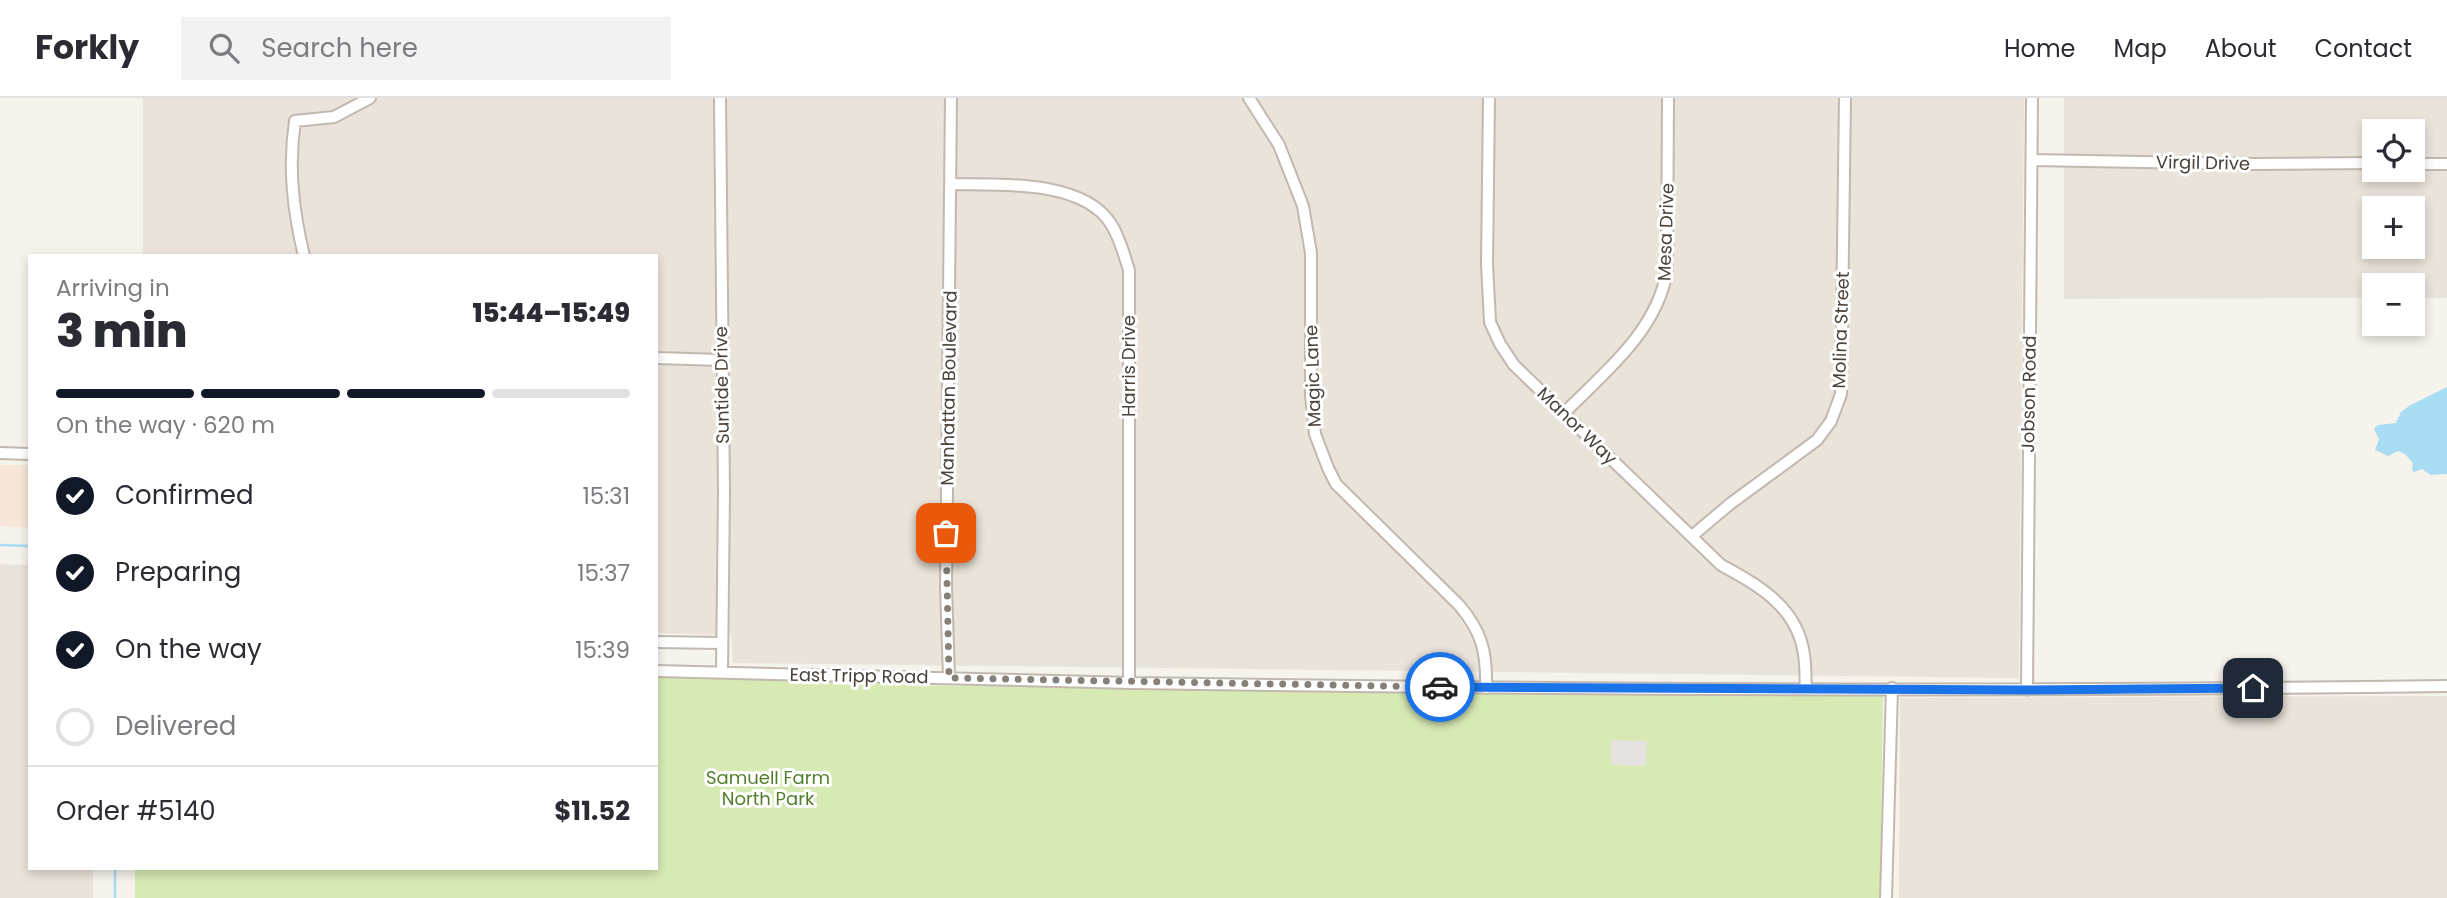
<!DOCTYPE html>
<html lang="en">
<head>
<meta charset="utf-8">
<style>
	:root { --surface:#fff; --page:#f2f2f3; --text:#2b2b33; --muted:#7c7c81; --line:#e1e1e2; --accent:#111827 }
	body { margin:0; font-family:Poppins,sans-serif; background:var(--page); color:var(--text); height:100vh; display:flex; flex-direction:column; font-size:26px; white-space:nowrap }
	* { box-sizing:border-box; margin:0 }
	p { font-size:23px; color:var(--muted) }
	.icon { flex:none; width:38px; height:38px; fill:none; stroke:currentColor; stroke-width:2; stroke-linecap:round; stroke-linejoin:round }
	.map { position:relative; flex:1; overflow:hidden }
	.panel { position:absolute; left:28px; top:156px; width:630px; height:616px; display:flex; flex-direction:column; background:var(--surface); border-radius:0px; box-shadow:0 4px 10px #0003 }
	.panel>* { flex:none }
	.tools { position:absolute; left:2362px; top:21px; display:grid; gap:14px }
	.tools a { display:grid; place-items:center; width:63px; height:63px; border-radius:0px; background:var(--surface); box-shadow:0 4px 10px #0003; font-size:35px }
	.pin { position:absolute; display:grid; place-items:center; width:60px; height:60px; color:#fff; margin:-30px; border-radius:14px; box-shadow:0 4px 10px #0006 }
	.courier { position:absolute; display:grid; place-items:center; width:70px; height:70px; margin:-35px; border:5px solid #1a73e8; border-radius:50%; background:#fff; color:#222; box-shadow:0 2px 9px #0007 }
	.overview em { font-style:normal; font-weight:800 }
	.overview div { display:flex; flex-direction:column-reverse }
	.overview { display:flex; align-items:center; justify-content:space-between; height:119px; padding:0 28px }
	h1 { font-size:46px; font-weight:800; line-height:52px }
	.bar { display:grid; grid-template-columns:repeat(4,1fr); gap:10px 7px; align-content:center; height:84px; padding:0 28px }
	.bar i { height:9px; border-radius:5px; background:var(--line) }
	.bar .current { background:var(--accent) }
	.bar p { grid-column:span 4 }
	.line { display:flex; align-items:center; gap:18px; padding:0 28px; border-top:2px solid var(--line) }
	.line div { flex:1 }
	ol { padding:0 28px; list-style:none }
	li { display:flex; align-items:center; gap:21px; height:77px }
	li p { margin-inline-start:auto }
	li .icon { padding:7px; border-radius:50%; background:var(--accent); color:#fff; stroke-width:4 }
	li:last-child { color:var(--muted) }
	li i { width:38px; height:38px; border:4px solid var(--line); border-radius:50% }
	header { display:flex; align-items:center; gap:42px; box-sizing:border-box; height:98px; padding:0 35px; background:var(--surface); border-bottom:2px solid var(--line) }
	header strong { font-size:33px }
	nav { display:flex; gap:38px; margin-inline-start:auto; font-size:24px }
	.search { width:490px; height:63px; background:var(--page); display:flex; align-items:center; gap:18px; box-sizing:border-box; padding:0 24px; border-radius:0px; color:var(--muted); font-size:26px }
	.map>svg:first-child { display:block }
	.residential { fill:#eae3da; fill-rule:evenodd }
	.commercial { fill:#f7e6d7 }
	.green { fill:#d7eab4 }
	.parking { fill:#e5e2e0 }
	.water { fill:#a8dcf2 }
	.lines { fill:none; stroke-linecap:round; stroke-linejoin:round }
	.stream { stroke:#a8dcf2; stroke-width:2.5 }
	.minor-casing { stroke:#c2b8ae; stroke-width:14 }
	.minor { stroke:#fff; stroke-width:10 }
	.done { stroke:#878078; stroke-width:7; stroke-dasharray:0 12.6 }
	.route { stroke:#1a73e8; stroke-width:9 }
	.labels { text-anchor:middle; stroke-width:6; stroke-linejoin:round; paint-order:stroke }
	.street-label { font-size:18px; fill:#4b4239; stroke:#fff }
	.park-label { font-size:18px; fill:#537e2a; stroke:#fff }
</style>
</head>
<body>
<header>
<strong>Forkly</strong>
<div class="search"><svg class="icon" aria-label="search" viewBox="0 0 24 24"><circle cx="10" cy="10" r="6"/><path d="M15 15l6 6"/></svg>Search here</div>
<nav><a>Home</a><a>Map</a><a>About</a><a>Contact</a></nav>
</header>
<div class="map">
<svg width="2447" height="800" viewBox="0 0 2447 800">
	<rect width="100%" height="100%" fill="#f6f2ec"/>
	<path class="residential" d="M143,0H2024L2019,580L733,565L731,537L656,535V158L143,157Z
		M2064,0H2447V200H2413V187H2375V200L2064,201ZM2375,33H2413V72H2375ZM2375,110H2413V149H2375Z
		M0,466L30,467V770H93V800H0Z
		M2447,598V800H1899L1900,600Z"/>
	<path class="commercial" d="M0,367H30V430L0,428Z"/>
	<path class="green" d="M656,578L948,588L1883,595L1880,800H135V770H656Z"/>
	<path class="parking" d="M1611,642L1647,643L1646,668L1611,667Z"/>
	<path class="water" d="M2447,289V376L2431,377L2422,371L2414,374L2412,372L2413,365L2405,356L2398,353L2388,358L2375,352L2379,341L2374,331L2378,327L2396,325L2401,314L2409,308Z"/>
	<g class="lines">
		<path class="stream" d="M0,447L30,448
			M115,770V800"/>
		<defs>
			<path id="minor" d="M720,0L724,394L722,574
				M1249,0L1279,47L1303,108L1311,155V297L1315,336L1328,370L1336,386L1459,507C1482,534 1487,554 1486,590
				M1489,0L1487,166L1490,224L1500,246L1514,267L1721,467C1758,487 1798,509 1804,557C1806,567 1805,579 1806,590
				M2032,62L2252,66L2375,65
				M2413,66H2447
				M952,86C998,87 1083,81 1111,126C1120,140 1124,157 1129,172V585
				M304,158C293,112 288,69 295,23L334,19L370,0
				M656,260L721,262
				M1564,315C1605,274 1657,233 1667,173L1668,0
				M0,355L30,356
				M1692,438L1730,406L1817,342L1831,323L1841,296L1845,0
				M656,544L722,545
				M656,573C815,576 974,582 1133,585C1571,592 2009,594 2447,588
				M949,580L946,488L951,0
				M2027,592L2032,0
				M1886,800L1892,590"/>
		</defs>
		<use href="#minor" class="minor-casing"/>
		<use href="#minor" class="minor"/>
	</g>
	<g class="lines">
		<path class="done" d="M946,435L949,580L1440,589"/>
		<path class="route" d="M1440,589L2027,592L2253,590"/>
	</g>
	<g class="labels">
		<g class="street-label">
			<text transform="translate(2203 65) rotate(1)" y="6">Virgil Drive</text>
			<text transform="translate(1666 134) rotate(-88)" y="6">Mesa Drive</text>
			<text transform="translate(1841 232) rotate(-88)" y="6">Molina Street</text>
			<text transform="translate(1129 268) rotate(-90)" y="6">Harris Drive</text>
			<text transform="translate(1313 278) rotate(-92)" y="6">Magic Lane</text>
			<text transform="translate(722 287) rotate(-91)" y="6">Suntide Drive</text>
			<text transform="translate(949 290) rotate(-89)" y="6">Manhattan Boulevard</text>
			<text transform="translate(2029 296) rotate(-89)" y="6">Jobson Road</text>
			<text transform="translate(1577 328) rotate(44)" y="6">Manor Way</text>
			<text transform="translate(859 578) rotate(1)" y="6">East Tripp Road</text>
		</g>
		<g class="park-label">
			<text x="768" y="686">Samuell Farm<tspan x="768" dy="21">North Park</tspan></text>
		</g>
	</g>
</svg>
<div class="tools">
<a><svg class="icon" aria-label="locate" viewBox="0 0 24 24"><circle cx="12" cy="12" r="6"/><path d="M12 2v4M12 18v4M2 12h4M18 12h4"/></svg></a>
<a>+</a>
<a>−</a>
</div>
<div class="pin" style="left:946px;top:435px;background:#ea580c"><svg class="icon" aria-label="bag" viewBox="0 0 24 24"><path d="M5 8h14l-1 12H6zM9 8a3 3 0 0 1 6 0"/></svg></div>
<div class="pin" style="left:2253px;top:590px;background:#1f2937"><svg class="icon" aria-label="home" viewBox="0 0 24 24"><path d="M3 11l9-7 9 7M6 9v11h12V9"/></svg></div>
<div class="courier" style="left:1440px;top:589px"><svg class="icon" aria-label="car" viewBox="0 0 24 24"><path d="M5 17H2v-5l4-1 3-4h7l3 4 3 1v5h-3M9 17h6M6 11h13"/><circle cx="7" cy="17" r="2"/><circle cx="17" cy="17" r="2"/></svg></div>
<section class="panel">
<div class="overview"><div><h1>3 min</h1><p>Arriving in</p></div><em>15:44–15:49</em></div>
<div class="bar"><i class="current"></i><i class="current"></i><i class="current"></i><i></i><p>On the way · 620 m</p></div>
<ol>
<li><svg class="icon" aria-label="check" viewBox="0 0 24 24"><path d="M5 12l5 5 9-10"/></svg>Confirmed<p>15:31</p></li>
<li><svg class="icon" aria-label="check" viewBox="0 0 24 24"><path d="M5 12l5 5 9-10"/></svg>Preparing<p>15:37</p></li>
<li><svg class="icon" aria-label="check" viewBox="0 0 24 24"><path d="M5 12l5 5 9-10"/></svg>On the way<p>15:39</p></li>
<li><i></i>Delivered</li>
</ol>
<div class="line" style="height:91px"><div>Order #5140</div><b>$11.52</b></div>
</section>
</div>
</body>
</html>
